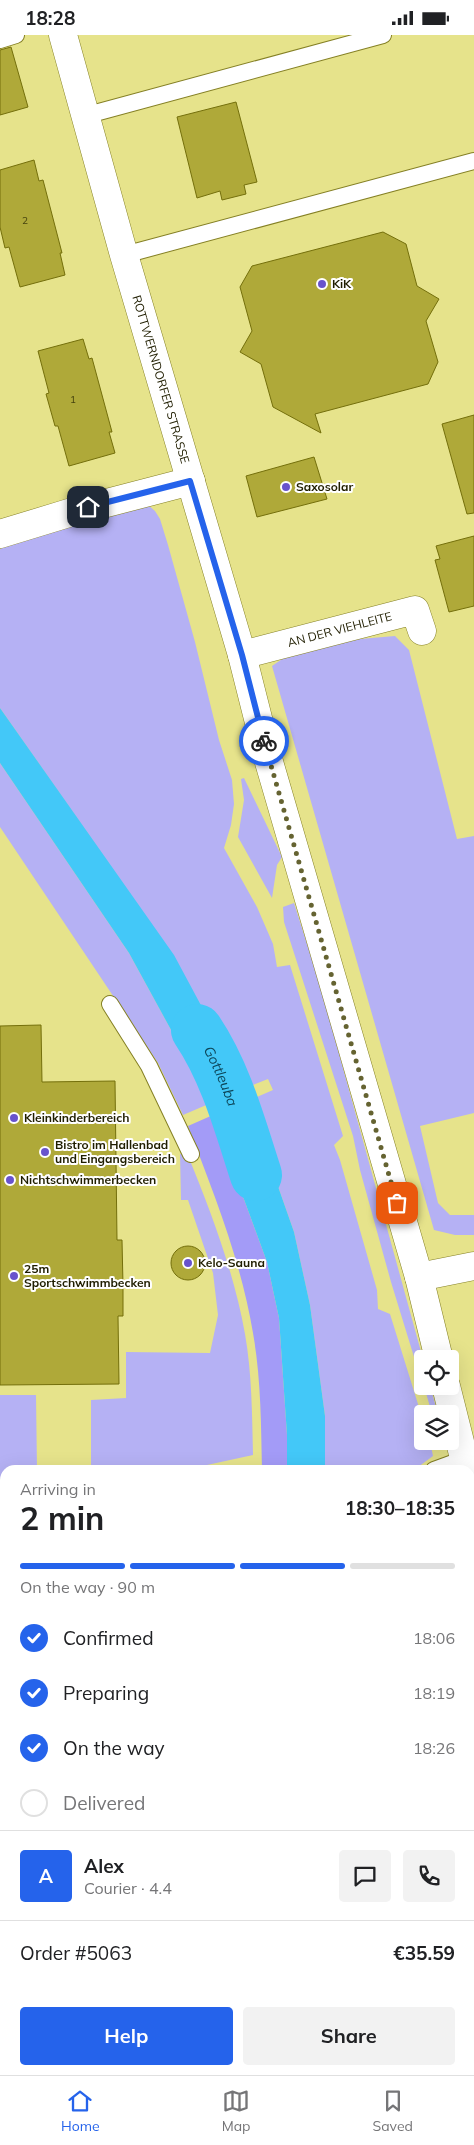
<!DOCTYPE html>
<html lang="en">
<head>
<meta charset="utf-8">
<style>
	:root { --surface:#fff; --page:#f2f2f2; --text:#202124; --muted:#757577; --line:#e0e0e0; --accent:#2563eb }
	body { margin:0; font-family:Mulish,sans-serif; background:var(--page); color:var(--text); height:100vh; display:flex; flex-direction:column; font-size:19px; white-space:nowrap }
	* { box-sizing:border-box; margin:0 }
	p { font-size:16px; color:var(--muted) }
	.icon { flex:none; width:28px; height:28px; fill:none; stroke:currentColor; stroke-width:2; stroke-linecap:round; stroke-linejoin:round }
	.map { position:relative; flex:1; overflow:hidden }
	.sheet { position:absolute; left:0px; top:1430px; width:475px; height:610px; display:flex; flex-direction:column; background:var(--surface); border-radius:15px 15px 0 0; box-shadow:0 5px 20px #0002 }
	.sheet>* { flex:none }
	.controls { position:absolute; left:414px; top:1315px; display:grid; gap:10px }
	.controls a { display:grid; place-items:center; width:45px; height:45px; border-radius:5px; background:var(--surface); box-shadow:0 5px 20px #0002; font-size:25px }
	.pin { position:absolute; display:grid; place-items:center; width:42px; height:42px; color:#fff; margin:-21px; border-radius:10px; box-shadow:0 2px 8px #0006 }
	.courier { position:absolute; display:grid; place-items:center; width:50px; height:50px; margin:-25px; border:4px solid #2563eb; border-radius:50%; background:#fff; color:#222; box-shadow:0 1px 6px #0007 }
	.headline em { font-style:normal; font-weight:700 }
	.headline div { display:flex; flex-direction:column-reverse }
	.headline { display:flex; align-items:center; justify-content:space-between; height:85px; padding:0 20px }
	h1 { font-size:32px; font-weight:700; line-height:38px }
	.bar { display:grid; grid-template-columns:repeat(4,1fr); gap:8px 5px; align-content:center; height:60px; padding:0 20px }
	.bar i { height:6px; border-radius:4px; background:var(--line) }
	.bar .selected { background:var(--accent) }
	.bar p { grid-column:span 4 }
	.line { display:flex; align-items:center; gap:12px; padding:0 20px; border-top:1px solid var(--line) }
	.line div { flex:1 }
	.round { display:grid; place-items:center; flex:none; width:52px; height:52px; border-radius:5px; background:var(--page) }
	ol { padding:0 20px; list-style:none }
	li { display:flex; align-items:center; gap:15px; height:55px }
	li p { margin-inline-start:auto }
	li .icon { padding:5px; border-radius:50%; background:var(--accent); color:#fff; stroke-width:4 }
	li:last-child { color:var(--muted) }
	li i { width:28px; height:28px; border:2px solid var(--line); border-radius:50% }
	.action { display:flex; gap:10px; margin-top:auto; padding:10px 20px }
	.action a { flex:1; height:58px; border-radius:5px; background:var(--accent); color:#fff; font-size:20px; font-weight:700; line-height:58px; text-align:center }
	.action a+a { background:var(--page); color:var(--text) }
	.status { display:flex; justify-content:space-between; align-items:center; height:35px; padding:0 25px; background:var(--surface); direction:ltr }
	.status svg { height:14px; fill:currentColor }
	.tab-bar { display:flex; justify-content:space-around; align-items:center; height:70px; border-top:1px solid var(--line); background:var(--surface); font-size:14px; color:var(--muted) }
	.tab-bar a { display:grid; justify-items:center; gap:2px }
	.tab-bar .selected { color:var(--accent) }
	.map>svg:first-child { display:block }
	.green { fill:#b5b1f4 }
	.forest { fill:#a39bf7 }
	.water { fill:#43c8f8 }
	.pier { fill:#e6e38b }
	.lines { fill:none; stroke-linecap:round; stroke-linejoin:round }
	.river { stroke:#43c8f8; stroke-width:52 }
	.building { fill:#afa939; stroke:#746f0b }
	.lane-casing { stroke:#858025; stroke-width:18 }
	.street-casing { stroke:#858025; stroke-width:29 }
	.secondary-casing { stroke:#858025; stroke-width:29 }
	.lane { stroke:#fff; stroke-width:16 }
	.street { stroke:#fff; stroke-width:28 }
	.secondary { stroke:#fff; stroke-width:28 }
	.done { stroke:#656331; stroke-width:5; stroke-dasharray:0 9 }
	.route { stroke:#2563eb; stroke-width:6 }
	.poi-dot { fill:#6853cd; stroke:#fff; stroke-width:2 }
	.labels { text-anchor:middle; stroke-width:4; stroke-linejoin:round; paint-order:stroke }
	.number-label { font-size:10px; fill:#44410e }
	.poi-label { font-size:12px; font-weight:bold; fill:#201e00; stroke:#fff; text-anchor:start }
	.street-label { font-size:12px; fill:#201e00; stroke:#fff }
	.water-label { font-size:14px; font-style:italic; fill:#0d4659; stroke:#fff }
</style>
</head>
<body>
<div class="status"><b>18:28</b><svg viewBox="0 0 49 12"><path d="M0 12V9h3v3zM5 12V6h3v6zM10 12V3h3v9zM15 12V0h3v12zM26 1h20v11H26zM47 4h2v5h-2z"/></svg></div>
<div class="map">
<svg width="474" height="2040" viewBox="0 0 474 2040">
	<rect width="100%" height="100%" fill="#e6e38b"/>
	<path class="green" d="M147,469L155,476L160,484L168,510L195,607L219,705L232,745L234,769L231,790L224,813L257,872L273,909L277,932L290,930L343,1101L334,1110L340,1125L377,1255L378,1274L390,1279L422,1382V1406H430L433,1421L414,1435H325V1381L310,1270L294,1197L248,1066L273,1055L268,1044L243,1054L225,1015L173,920L0,673V514L8,510Z
		M395,601L409,615L457,804L474,801V1078L420,1091L438,1168L450,1180H474V1200H455L434,1195L272,631L288,620L360,604Z
		M0,728L129,918L211,1068L183,1080L158,1028L0,792Z
		M244,743L282,822L277,830L272,863L238,802L244,765L241,744Z
		M294,868L321,953L423,1324L422,1348L391,1247L360,1135L353,1101L284,887L283,872Z
		M187,1118C211,1177 234,1237 245,1299C252,1339 252,1380 253,1420L184,1435H91V1365L126,1363V1317L210,1318L218,1280L213,1238L188,1165H181L180,1119Z
		M424,1351H430L438,1379H432Z
		M0,1360H36L37,1435H5V1444H0Z
		M0,1453H5V1560L0,1566Z
		M470,1585L474,1599V1737L470,1712Z
		M5,1595V2035H193L194,2040H0V1596Z
		M330,2035H360L361,2040H331Z"/>
	<path class="forest" d="M213,1080L267,1227L279,1283L287,1400V1435H262C261,1389 261,1343 253,1298C241,1226 214,1159 188,1091Z"/>
	<path class="water" d="M0,673L174,920L225,1015L243,1054L211,1068L129,918L0,728Z
		M248,1066L294,1197L310,1270L325,1381V1435H287V1400L279,1283L267,1227L213,1080Z
		M291,2035H330L331,2040H292Z"/>
	<path class="pier" d="M245,1053L244,1057L212,1070L209,1069Z
		M247,1063L250,1065L211,1081L212,1078Z"/>
	<g class="lines">
		<path class="river" id="s1" d="M197,995C226,1038 240,1091 256,1140"/>
	</g>
	<path class="building" d="M11,12L28,72L0,80V15Z
		M236,67L257,147L244,150L246,159L222,165L220,156L197,163L177,82Z
		M34,125L39,146L43,145L62,218H60L65,240L20,252L9,212L5,213L0,192V135Z
		M383,197L406,209L417,251L439,264L426,286L438,327L428,349L315,379L321,398L273,372L261,329L240,317L252,296L240,252L252,231Z
		M83,304L89,324L92,323L112,397H109L115,418L69,431L58,391H55L46,359L49,358L38,316Z
		M474,380V478L467,479L442,389Z
		M314,422L327,464L257,482L246,441Z
		M474,501V571L449,577L435,525L440,524L436,511Z
		M41,990L42,1047L115,1046L117,1205H122L123,1250V1281H118L119,1349L0,1350V991Z
		M171 1228a17 17 0 1 1 34 0a17 17 0 1 1-34 0Z"/>
	<g class="lines">
		<defs>
			<path id="lane" d="M0,5L16,0
				M84,81L383,0
				M124,220L474,126
				M110,969L149,1031L191,1119
				M434,1435L464,1424
				M238,2035L239,2040"/>
			<g id="street">
				<path d="M0,499L72,477L191,446"/>
				<path id="s2" d="M242,620L415,575L422,596"/>
				<path d="M419,1242L474,1231"/>
			</g>
			<g id="secondary">
				<path id="s3" d="M63,0L124,220L242,620L269,727L419,1242L439,1324"/>
				<path d="M446,1351L467,1435"/>
				<path d="M470,1448L474,1465"/>
			</g>
		</defs>
		<use href="#lane" class="lane-casing"/>
		<use href="#street" class="street-casing"/>
		<use href="#secondary" class="secondary-casing"/>
		<use href="#lane" class="lane"/>
		<use href="#street" class="street"/>
		<use href="#secondary" class="secondary"/>
	</g>
	<g class="lines">
		<path class="done" d="M264,706L397,1168"/>
		<path class="route" d="M88,472L190,446L242,620L264,706"/>
	</g>
	<g class="poi-dot">
		<circle cx="322" cy="249" r="5"/>
		<circle cx="286" cy="452" r="5"/>
		<circle cx="14" cy="1083" r="5"/>
		<circle cx="45" cy="1117" r="5"/>
		<circle cx="10" cy="1145" r="5"/>
		<circle cx="188" cy="1228" r="5"/>
		<circle cx="14" cy="1241" r="5"/>
	</g>
	<g class="labels">
		<g class="number-label">
			<text x="25" y="189">2</text>
			<text x="73" y="368">1</text>
		</g>
		<g class="poi-label">
			<text x="332" y="253">KiK</text>
			<text x="296" y="456">Saxosolar</text>
			<text x="24" y="1087">Kleinkinderbereich</text>
			<text x="55" y="1114">Bistro im Hallenbad<tspan x="55" dy="14">und Eingangsbereich</tspan></text>
			<text x="20" y="1149">Nichtschwimmerbecken</text>
			<text x="198" y="1232">Kelo-Sauna</text>
			<text x="24" y="1238">25m<tspan x="24" dy="14">Sportschwimmbecken</tspan></text>
		</g>
		<g class="street-label">
			<text dy="4" stroke="none"><textPath href="#s3" startOffset="358">ROTTWERNDORFER STRASSE</textPath></text>
			<text dy="4" stroke="none"><textPath href="#s2" startOffset="101">AN DER VIEHLEITE</textPath></text>
		</g>
		<g class="water-label">
			<text dy="5" stroke="none"><textPath href="#s1" startOffset="52">Gottleuba</textPath></text>
		</g>
	</g>
</svg>
<div class="controls">
<a><svg class="icon" aria-label="locate" viewBox="0 0 24 24"><circle cx="12" cy="12" r="6"/><path d="M12 2v4M12 18v4M2 12h4M18 12h4"/></svg></a>
<a><svg class="icon" aria-label="layers" viewBox="0 0 24 24"><path d="M12 4l9 5-9 5-9-5zM3 14l9 5 9-5"/></svg></a>
</div>
<div class="pin" style="left:397px;top:1168px;background:#ea580c"><svg class="icon" aria-label="bag" viewBox="0 0 24 24"><path d="M5 8h14l-1 12H6zM9 8a3 3 0 0 1 6 0"/></svg></div>
<div class="pin" style="left:88px;top:472px;background:#1f2937"><svg class="icon" aria-label="home" viewBox="0 0 24 24"><path d="M3 11l9-7 9 7M6 9v11h12V9"/></svg></div>
<div class="courier" style="left:264px;top:706px"><svg class="icon" aria-label="bike" viewBox="0 0 24 24"><circle cx="6" cy="16" r="4"/><circle cx="18" cy="16" r="4"/><path d="M6 16l4-8h5l3 8M10 8l3 8H6M13 5h3"/></svg></div>
<section class="sheet">
<div class="headline"><div><h1>2 min</h1><p>Arriving in</p></div><em>18:30–18:35</em></div>
<div class="bar"><i class="selected"></i><i class="selected"></i><i class="selected"></i><i></i><p>On the way · 90 m</p></div>
<ol>
<li><svg class="icon" aria-label="check" viewBox="0 0 24 24"><path d="M5 12l5 5 9-10"/></svg>Confirmed<p>18:06</p></li>
<li><svg class="icon" aria-label="check" viewBox="0 0 24 24"><path d="M5 12l5 5 9-10"/></svg>Preparing<p>18:19</p></li>
<li><svg class="icon" aria-label="check" viewBox="0 0 24 24"><path d="M5 12l5 5 9-10"/></svg>On the way<p>18:26</p></li>
<li><i></i>Delivered</li>
</ol>
<div class="line" style="height:90px"><b class="round" style="background:var(--accent);color:#fff">A</b><div><b>Alex</b><p>Courier · 4.4</p></div><a class="round"><svg class="icon" aria-label="chat" viewBox="0 0 24 24"><path d="M4 5h16v11H9l-5 4z"/></svg></a><a class="round"><svg class="icon" aria-label="phone" viewBox="0 0 24 24"><path d="M5 4h4l2 5-3 2q2 4 5 5l2-3 5 2v4C11 20 4 13 5 4z"/></svg></a></div>
<div class="line" style="height:65px"><div>Order #5063</div><b>€35.59</b></div>
<div class="action"><a>Help</a><a>Share</a></div>
</section>
</div>
<nav class="tab-bar">
<a class="selected"><svg class="icon" aria-label="home" viewBox="0 0 24 24"><path d="M3 11l9-7 9 7M6 9v11h12V9"/></svg>Home</a>
<a><svg class="icon" aria-label="map" viewBox="0 0 24 24"><path d="M3 6l6-2 6 2 6-2v14l-6 2-6-2-6 2zM9 4v14M15 6v14"/></svg>Map</a>
<a><svg class="icon" aria-label="saved" viewBox="0 0 24 24"><path d="M7 4h10v16l-5-4-5 4z"/></svg>Saved</a>
</nav>
</body>
</html>
